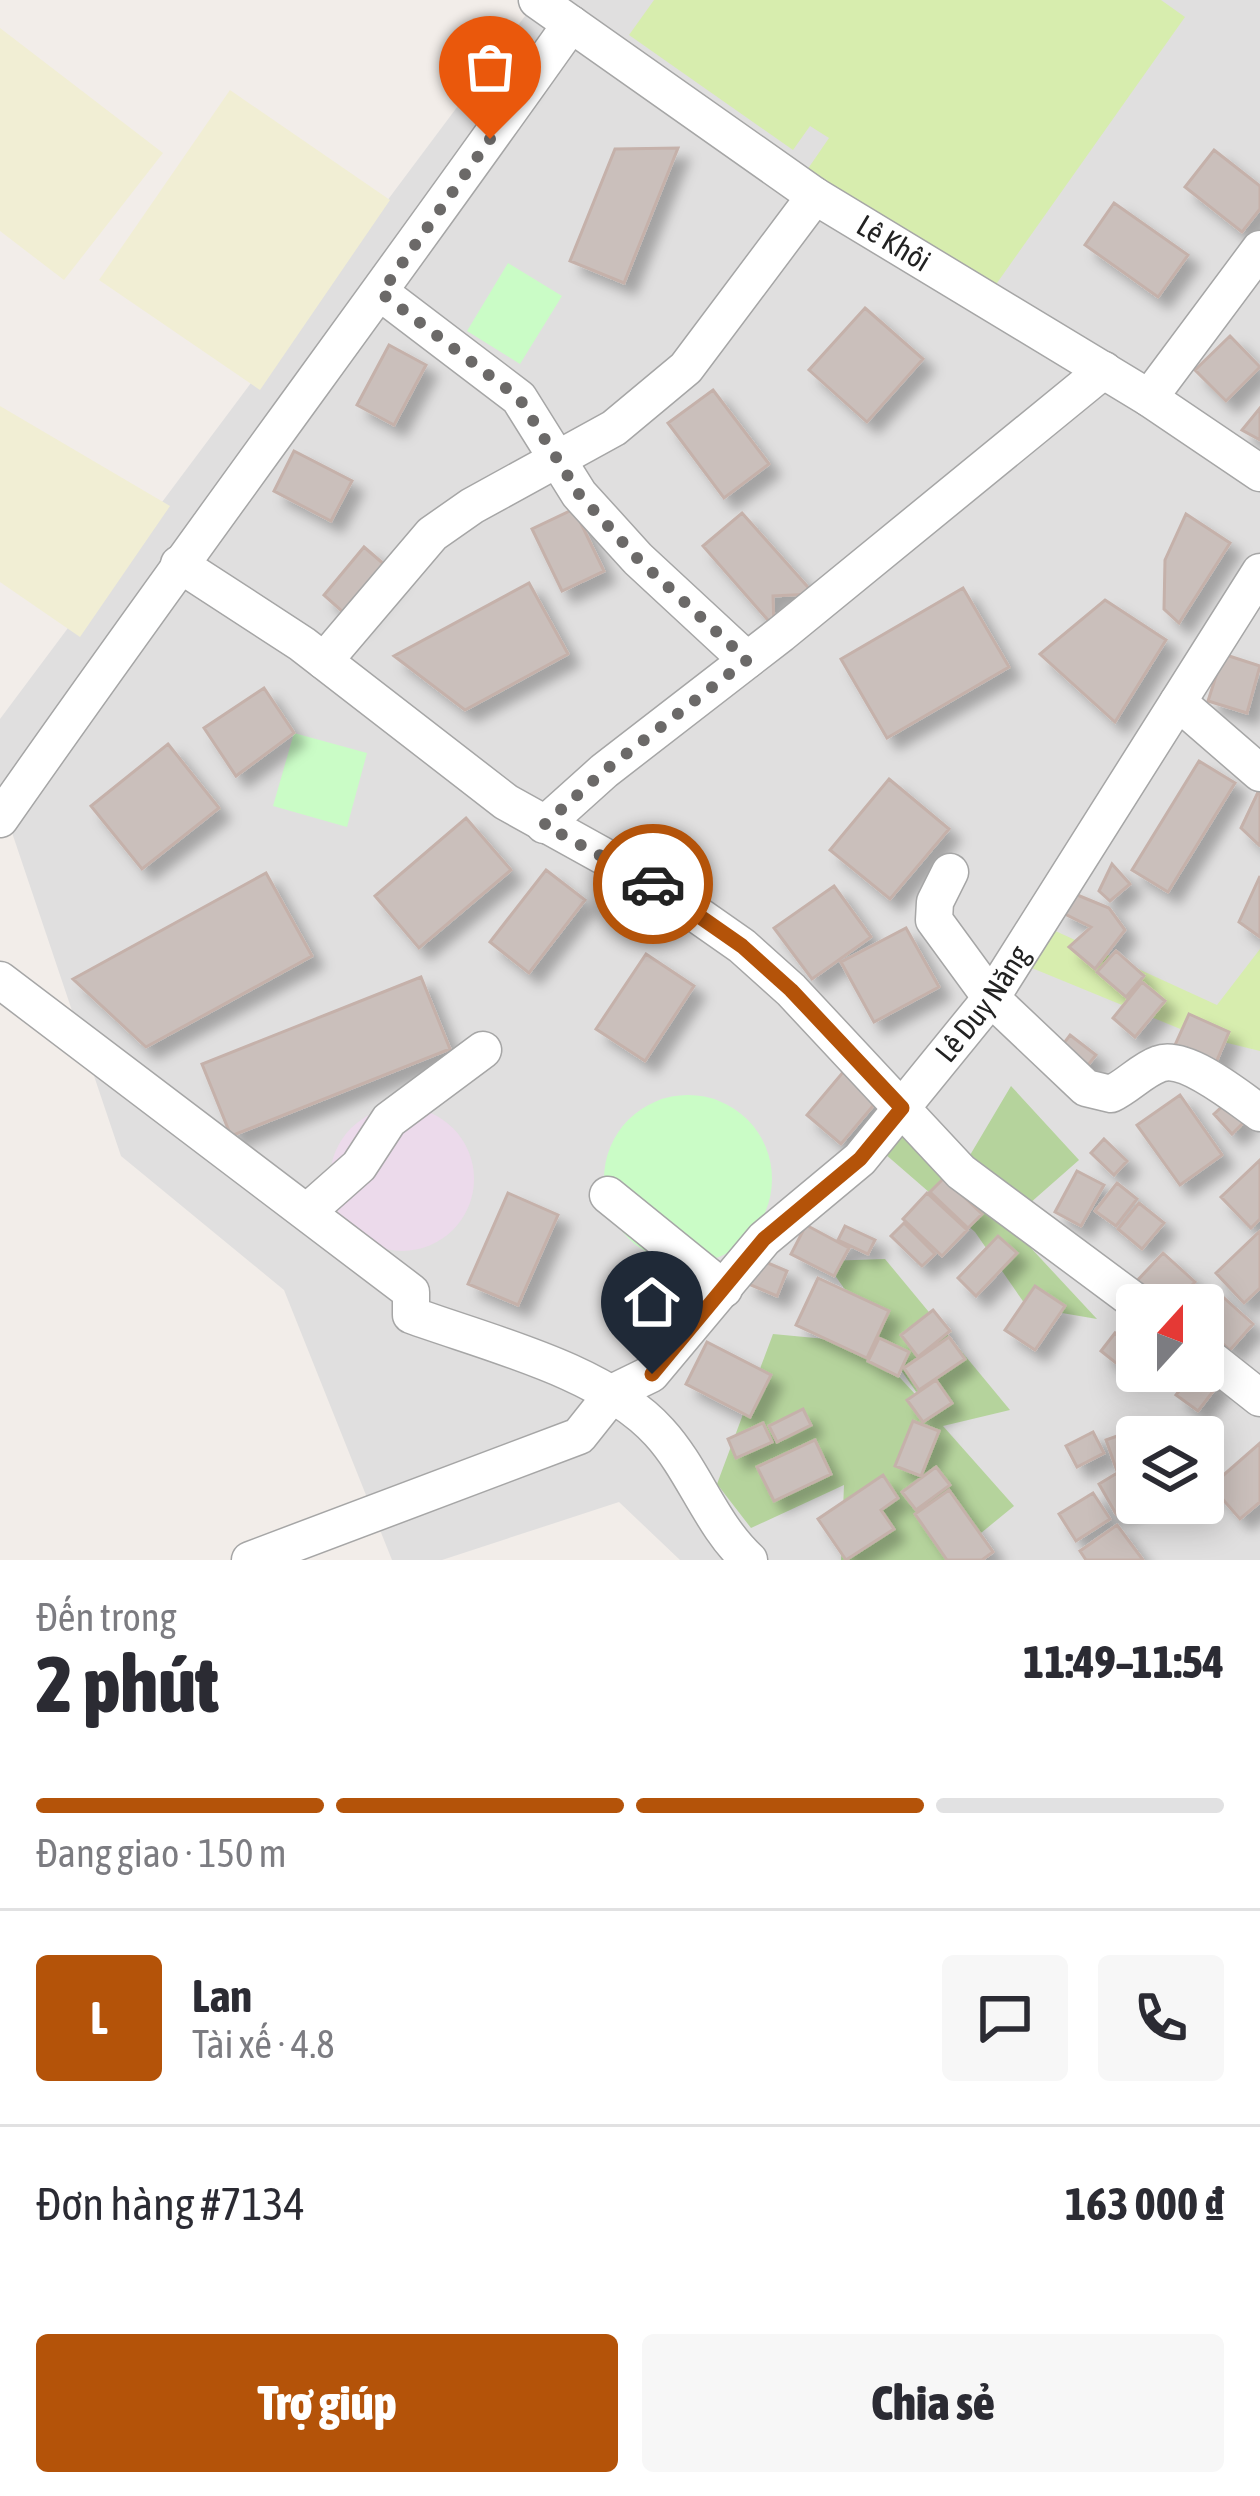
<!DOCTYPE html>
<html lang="vi">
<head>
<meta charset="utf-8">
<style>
	:root { --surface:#fff; --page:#f7f7f7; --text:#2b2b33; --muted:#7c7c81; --line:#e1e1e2; --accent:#b45309 }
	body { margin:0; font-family:"Asap Condensed",sans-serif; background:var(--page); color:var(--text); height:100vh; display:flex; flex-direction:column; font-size:45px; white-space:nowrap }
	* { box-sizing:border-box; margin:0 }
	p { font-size:39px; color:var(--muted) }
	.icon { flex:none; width:66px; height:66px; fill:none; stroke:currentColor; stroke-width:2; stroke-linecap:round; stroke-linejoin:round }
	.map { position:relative; height:1560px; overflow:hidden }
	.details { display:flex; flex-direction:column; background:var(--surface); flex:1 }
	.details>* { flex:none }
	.needle { width:78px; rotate:21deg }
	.fabs { position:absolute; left:1116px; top:1284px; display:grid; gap:24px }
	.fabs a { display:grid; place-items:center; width:108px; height:108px; border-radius:12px; background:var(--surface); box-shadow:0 6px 30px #0003; font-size:60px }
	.pin { position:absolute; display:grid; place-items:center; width:102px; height:102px; color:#fff; margin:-123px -51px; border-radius:50% 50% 50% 0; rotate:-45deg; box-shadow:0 0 12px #0007 }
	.pin .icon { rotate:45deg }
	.courier { position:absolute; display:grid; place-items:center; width:120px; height:120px; margin:-60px; border:9px solid #b45309; border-radius:50%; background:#fff; color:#222; box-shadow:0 3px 15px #0007 }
	.head em { font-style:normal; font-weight:800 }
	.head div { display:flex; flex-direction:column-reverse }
	.head { display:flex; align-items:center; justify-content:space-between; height:204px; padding:0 36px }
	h1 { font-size:78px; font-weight:800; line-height:90px }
	.bar { display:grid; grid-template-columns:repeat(4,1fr); gap:18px 12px; align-content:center; height:144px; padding:0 36px }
	.bar i { height:15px; border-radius:9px; background:var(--line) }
	.bar .selected { background:var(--accent) }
	.bar p { grid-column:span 4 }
	.line { display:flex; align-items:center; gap:30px; padding:0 36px; border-top:3px solid var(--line) }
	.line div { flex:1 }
	.round { display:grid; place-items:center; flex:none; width:126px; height:126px; border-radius:12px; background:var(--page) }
	.cta { display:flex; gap:24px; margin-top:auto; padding:24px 36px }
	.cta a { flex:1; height:138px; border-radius:12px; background:var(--accent); color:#fff; font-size:48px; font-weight:800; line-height:138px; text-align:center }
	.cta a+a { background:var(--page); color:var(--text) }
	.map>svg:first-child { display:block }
	.residential { fill:#e0dfdf; fill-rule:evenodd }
	.industrial { fill:#ecdaeb }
	.farmland { fill:#f1eed4 }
	.grass { fill:#d7edae }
	.forest { fill:#b5d39c }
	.park { fill:#cafcc6 }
	.building { fill:#cabfbb; stroke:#c5b1aa; stroke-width:3; filter:url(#shadow) }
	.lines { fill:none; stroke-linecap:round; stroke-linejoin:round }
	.minor-casing { stroke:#a6a6a6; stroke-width:39 }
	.minor { stroke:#fff; stroke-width:36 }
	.done { stroke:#6b6968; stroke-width:12; stroke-dasharray:0 21.6 }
	.route { stroke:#b45309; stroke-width:15 }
	.labels { text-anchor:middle; stroke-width:9; stroke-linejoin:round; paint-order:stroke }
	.street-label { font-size:30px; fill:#222; stroke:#fff }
</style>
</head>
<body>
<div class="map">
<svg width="1260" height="1560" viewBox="0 0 1260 1560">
	<defs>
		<filter id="shadow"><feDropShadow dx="11" dy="11" stdDeviation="6" flood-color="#0004"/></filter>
	</defs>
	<rect width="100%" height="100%" fill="#f2ede9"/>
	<path class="residential" d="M537,0H1260V1560H680L619,1502L442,1560H392L284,1290L121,1156L0,797V719ZM1137,1305H1203V1371H1137ZM1137,1437H1203V1503H1137Z"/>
	<path class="industrial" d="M330 1179a72 72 0 1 1 144 0a72 72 0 1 1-144 0Z"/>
	<path class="farmland" d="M0,28L163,153L64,280L0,231Z
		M230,90L390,200L260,390L99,280Z
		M0,406L170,506L80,637L0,582Z"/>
	<path class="grass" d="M654,0H1161L1185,17L985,300L805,173L829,138L810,126L793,150L629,35Z
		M1027,918L1217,1005L1260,949V1051L1195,1035L1010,959Z"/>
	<path class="forest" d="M1011,1086L1079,1160L1021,1211L962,1174L1097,1319L1027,1307L975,1232L877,1147L904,1113L960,1172Z
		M885,1259L1010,1410L943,1426L1014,1506L948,1560H841L844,1485L751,1528L717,1484L773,1334L868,1343L926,1406L825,1261Z"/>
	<path class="park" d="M508,263L562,296L520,364L467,331Z
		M294,733L367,753L347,827L273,806Z
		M604 1179a84 84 0 1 1 168 0a84 84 0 1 1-168 0Z"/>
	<path class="building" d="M678,148L624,283L570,261L615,149Z
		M1214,150L1260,186V209L1242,232L1185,187Z
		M1114,203L1188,255L1158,297L1085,245Z
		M865,308L923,359L867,422L809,370Z
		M1230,336L1260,367L1226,401L1195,370Z
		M389,345L426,365L394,425L357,405Z
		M713,390L769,464L724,498L668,423Z
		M1260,408V440L1242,430Z
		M294,451L352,481L331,521L274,491Z
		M574,509L604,571L562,591L532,529Z
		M742,513L814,594L773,596L774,627L703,546Z
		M1186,514L1230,543L1179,623L1164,609L1165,560Z
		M364,547L393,572L352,620L324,595Z
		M529,583L568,654L465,710L394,656Z
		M963,588L1009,667L887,738L841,659Z
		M1105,600L1166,640L1115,722L1040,654Z
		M1223,654L1260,666L1247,713L1208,701Z
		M264,688L294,733L236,776L204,728Z
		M168,744L219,808L142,869L91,806Z
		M1199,761L1235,783L1168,892L1132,870Z
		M889,779L949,829L890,899L830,850Z
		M1260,788V843L1259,845L1241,828Z
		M466,818L511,870L419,948L375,896Z
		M1112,864L1130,884L1110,901L1099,891Z
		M546,870L585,900L529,973L490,942Z
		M266,873L312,956L146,1047L73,979Z
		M1260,876V937L1239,922Z
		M834,886L871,937L812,979L774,928Z
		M1070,892L1109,908L1125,930L1095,969L1069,947L1091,927L1059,911Z
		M906,928L939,987L874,1022L841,962Z
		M1116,951L1144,976L1126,997L1097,972Z
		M646,954L694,986L645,1061L596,1029Z
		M421,977L450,1049L231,1136L202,1064Z
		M1142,982L1165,1001L1135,1037L1113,1018Z
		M1189,1014L1229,1032L1212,1072L1171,1054Z
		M1070,1035L1096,1055L1080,1075L1055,1055Z
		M844,1071L878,1100L841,1144L807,1115Z
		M1180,1095L1222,1155L1180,1185L1137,1125Z
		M1229,1100L1247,1119L1232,1134L1214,1114Z
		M1104,1139L1127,1161L1114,1175L1091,1153Z
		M1260,1160V1219L1251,1228L1221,1197Z
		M1077,1171L1104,1185L1081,1226L1055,1212Z
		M944,1178L982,1214L968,1228L930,1192Z
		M1117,1183L1137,1199L1116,1226L1095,1211Z
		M508,1193L558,1215L518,1305L468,1284Z
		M927,1193L967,1230L942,1256L903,1219Z
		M1139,1203L1164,1223L1142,1249L1118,1229Z
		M904,1223L935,1254L922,1266L891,1236Z
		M806,1225L849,1248L834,1276L791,1254Z
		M845,1226L875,1240L868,1254L838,1240Z
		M1260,1231V1288L1244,1303L1216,1273Z
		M998,1236L1017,1253L976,1296L958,1278Z
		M1163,1253L1195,1282L1172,1305H1159L1135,1283Z
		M756,1258L787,1271L777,1296L746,1283Z
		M818,1278L889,1311L867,1358L796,1325Z
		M1035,1286L1065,1306L1035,1350L1005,1330Z
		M1213,1288L1253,1324L1230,1350L1203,1326V1305H1198Z
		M933,1310L950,1331L918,1357L901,1335Z
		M1115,1333L1137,1351V1358L1126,1371L1101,1351Z
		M949,1337L965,1359L919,1390L904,1368Z
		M879,1338L909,1352L898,1376L868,1361Z
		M707,1342L771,1375L750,1417L686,1384Z
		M1194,1371H1203L1221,1381L1198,1411L1176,1395Z
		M936,1380L952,1403L923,1422L907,1400Z
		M803,1409L811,1425L777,1442L769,1426Z
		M913,1421L939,1431L921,1476L895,1466Z
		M763,1423L772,1442L736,1458L728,1439Z
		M1134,1430L1137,1463L1117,1471L1106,1440Z
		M1093,1432L1104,1453L1077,1467L1066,1446Z
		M815,1440L831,1474L774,1501L757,1467Z
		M1260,1443V1502L1240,1519L1211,1486Z
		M936,1467L950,1485L916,1510L902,1492Z
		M1117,1473L1134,1504L1116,1514L1099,1484Z
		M883,1475L898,1498L881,1510L894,1529L846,1560L818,1519Z
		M949,1490L993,1552L982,1560H947L915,1514Z
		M1093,1493L1110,1519L1076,1541L1059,1514Z
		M1117,1525L1143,1560H1086L1080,1551Z"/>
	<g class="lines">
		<defs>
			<g id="minor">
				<path id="s1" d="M537,0L815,196L1149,398L1260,473"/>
				<path d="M381,293L519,398L579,494L638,559L747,660"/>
				<path d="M1149,398L1260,249"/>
				<path d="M179,564L302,644L506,802L652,883L742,946L791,990L961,1172L1140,1305"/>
				<path d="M324,661L432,534L472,506L614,428L686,368L815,196"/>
				<path d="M1178,702L1260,773"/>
				<path d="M0,819C187,551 383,290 571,24"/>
				<path d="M544,825L604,771L781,634L1104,370"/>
				<path d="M950,872L935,902L934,920L991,998L1086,1088L1111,1094C1128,1086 1142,1070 1159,1064C1185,1054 1239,1098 1260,1113"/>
				<path d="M0,980L411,1292V1315C488,1343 604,1371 659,1432C694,1470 710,1524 749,1560"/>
				<path d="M608,1195L724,1289"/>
				<path d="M307,1212L359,1166L389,1120L483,1050"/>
				<path d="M1203,1353L1260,1398"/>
				<path id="s2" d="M250,1560L579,1436L614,1392L651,1374L764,1239L860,1159L991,998L1260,572"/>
			</g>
		</defs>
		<use href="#minor" class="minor-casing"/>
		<use href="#minor" class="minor"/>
	</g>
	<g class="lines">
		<path class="done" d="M490,139L381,293L519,398L579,494L638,559L747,660L604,771L544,825L653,884"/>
		<path class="route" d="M652,1374L764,1239L860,1159L902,1108L791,990L742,946L653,884"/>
	</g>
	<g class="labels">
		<g class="street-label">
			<text dy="10" stroke="none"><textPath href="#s1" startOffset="432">Lê Khôi</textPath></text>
			<text dy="10" stroke="none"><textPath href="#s2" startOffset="948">Lê Duy Năng</textPath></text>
		</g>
	</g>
</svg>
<div class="fabs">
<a><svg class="needle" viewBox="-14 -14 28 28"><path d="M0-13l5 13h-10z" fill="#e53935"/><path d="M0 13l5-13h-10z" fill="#7c7c81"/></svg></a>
<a><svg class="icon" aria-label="layers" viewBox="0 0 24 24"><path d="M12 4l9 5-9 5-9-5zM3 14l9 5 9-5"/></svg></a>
</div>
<div class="pin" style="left:490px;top:139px;background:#ea580c"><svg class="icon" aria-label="bag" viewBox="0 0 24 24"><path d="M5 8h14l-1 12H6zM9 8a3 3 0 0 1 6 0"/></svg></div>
<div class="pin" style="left:652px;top:1374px;background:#1f2937"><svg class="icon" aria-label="home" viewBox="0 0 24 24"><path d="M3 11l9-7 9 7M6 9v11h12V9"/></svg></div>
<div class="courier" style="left:653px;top:884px"><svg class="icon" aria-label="car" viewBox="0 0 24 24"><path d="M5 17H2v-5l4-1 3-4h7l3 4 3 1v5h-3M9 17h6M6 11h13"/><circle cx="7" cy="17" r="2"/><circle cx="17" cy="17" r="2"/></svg></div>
</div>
<section class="details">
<div class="head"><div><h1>2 phút</h1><p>Đến trong</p></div><em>11:49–11:54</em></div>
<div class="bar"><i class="selected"></i><i class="selected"></i><i class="selected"></i><i></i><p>Đang giao · 150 m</p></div>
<div class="line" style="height:216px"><b class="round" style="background:var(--accent);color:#fff">L</b><div><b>Lan</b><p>Tài xế · 4.8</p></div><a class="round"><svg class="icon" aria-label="chat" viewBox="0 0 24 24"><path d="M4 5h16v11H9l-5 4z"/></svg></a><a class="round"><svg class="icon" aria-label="phone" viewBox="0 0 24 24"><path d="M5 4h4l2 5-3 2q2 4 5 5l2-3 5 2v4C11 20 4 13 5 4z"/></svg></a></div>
<div class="line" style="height:156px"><div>Đơn hàng #7134</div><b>163 000 ₫</b></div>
<div class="cta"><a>Trợ giúp</a><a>Chia sẻ</a></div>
</section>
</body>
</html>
